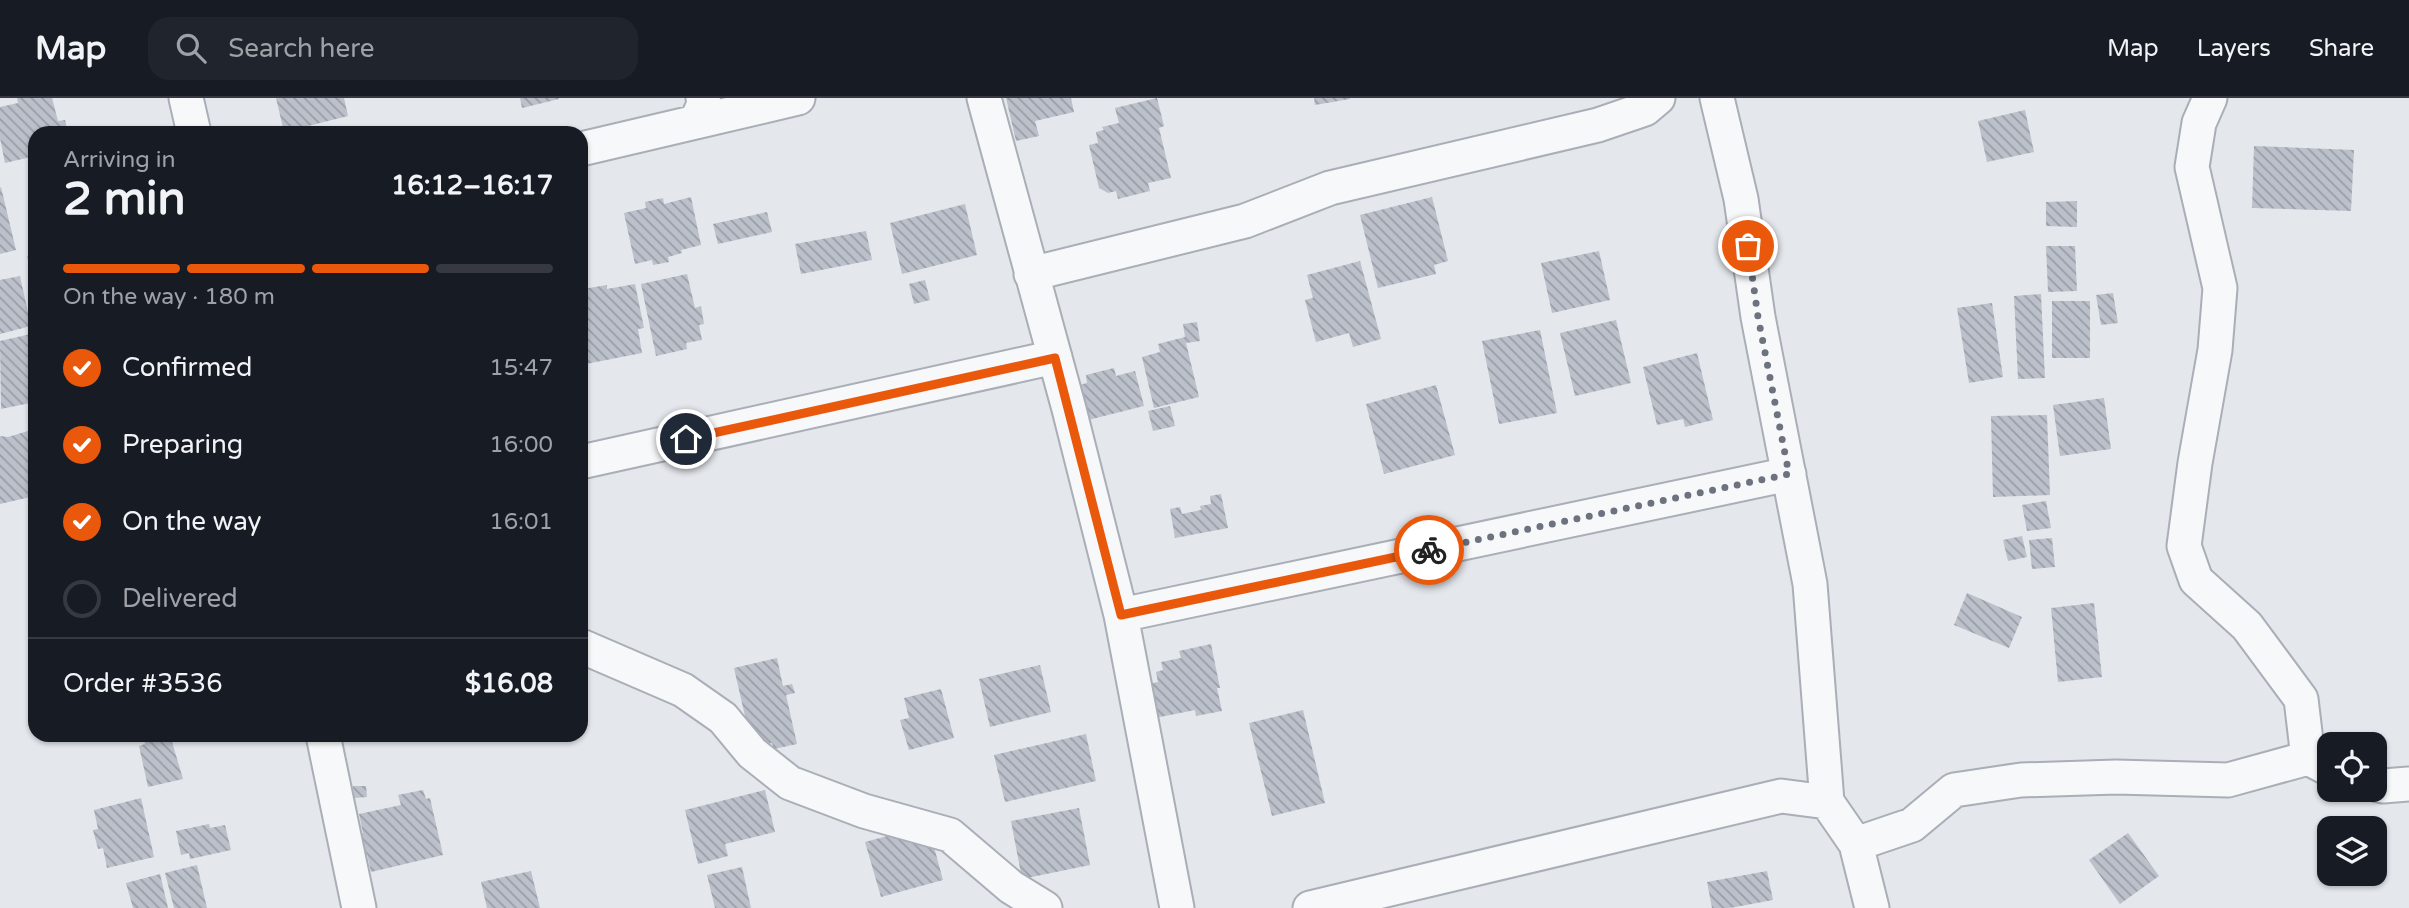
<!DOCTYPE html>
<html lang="en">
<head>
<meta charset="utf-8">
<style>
	:root { --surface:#171b24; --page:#20242c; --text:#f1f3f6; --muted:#9ea1a6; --line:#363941; --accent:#ea580c }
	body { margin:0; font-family:"Varela Round",sans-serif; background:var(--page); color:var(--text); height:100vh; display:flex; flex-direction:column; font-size:26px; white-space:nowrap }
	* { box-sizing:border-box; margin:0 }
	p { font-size:23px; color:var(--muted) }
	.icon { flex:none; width:38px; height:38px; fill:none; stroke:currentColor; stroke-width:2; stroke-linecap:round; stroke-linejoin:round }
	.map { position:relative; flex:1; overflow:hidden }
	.drawer { position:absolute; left:28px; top:28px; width:560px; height:616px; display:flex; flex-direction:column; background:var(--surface); border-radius:21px; box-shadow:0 2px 5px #0004 }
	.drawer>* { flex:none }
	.buttons { position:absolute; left:2317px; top:634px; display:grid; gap:14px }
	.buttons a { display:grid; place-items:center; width:70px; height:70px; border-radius:14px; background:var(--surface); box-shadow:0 2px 5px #0004; font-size:35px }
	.pin { position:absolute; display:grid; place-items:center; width:60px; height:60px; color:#fff; margin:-30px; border:4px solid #fff; border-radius:50%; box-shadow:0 2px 7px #0007 }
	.courier { position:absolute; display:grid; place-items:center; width:70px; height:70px; margin:-35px; border:5px solid #ea580c; border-radius:50%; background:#fff; color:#222; box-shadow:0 2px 9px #0007 }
	.summary em { font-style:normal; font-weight:700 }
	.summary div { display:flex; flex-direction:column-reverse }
	.summary { display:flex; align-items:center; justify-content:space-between; height:119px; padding:0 35px }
	h1 { font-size:46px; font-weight:700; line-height:52px }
	.bar { display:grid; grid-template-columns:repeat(4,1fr); gap:10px 7px; align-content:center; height:84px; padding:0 35px }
	.bar i { height:9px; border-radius:5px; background:var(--line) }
	.bar .active { background:var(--accent) }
	.bar p { grid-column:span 4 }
	.line { display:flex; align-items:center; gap:18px; padding:0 35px; border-top:2px solid var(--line) }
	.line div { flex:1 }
	ol { padding:0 35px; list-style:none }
	li { display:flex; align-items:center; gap:21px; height:77px }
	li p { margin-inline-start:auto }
	li .icon { padding:7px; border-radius:50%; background:var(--accent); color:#fff; stroke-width:4 }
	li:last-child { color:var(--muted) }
	li i { width:38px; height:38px; border:4px solid var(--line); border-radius:50% }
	header { display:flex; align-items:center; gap:42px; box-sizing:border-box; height:98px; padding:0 35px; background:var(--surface); border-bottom:2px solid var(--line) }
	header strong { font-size:33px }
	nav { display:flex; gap:38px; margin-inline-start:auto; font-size:24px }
	.search { width:490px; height:63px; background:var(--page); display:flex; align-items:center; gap:18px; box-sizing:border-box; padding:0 24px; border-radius:21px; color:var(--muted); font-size:26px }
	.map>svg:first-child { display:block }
	.building { fill:url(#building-back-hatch) }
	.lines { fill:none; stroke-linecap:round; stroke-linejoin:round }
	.minor-casing { stroke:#a9aeb7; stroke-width:37 }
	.minor { stroke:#f7f8fa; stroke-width:33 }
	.done { stroke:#6c737f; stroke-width:7; stroke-dasharray:0 12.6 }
	.route { stroke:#ea580c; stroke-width:9 }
</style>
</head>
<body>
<header>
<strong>Map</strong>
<div class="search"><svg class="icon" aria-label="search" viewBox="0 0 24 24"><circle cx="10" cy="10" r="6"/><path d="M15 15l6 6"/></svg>Search here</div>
<nav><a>Map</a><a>Layers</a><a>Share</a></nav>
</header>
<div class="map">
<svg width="2409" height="810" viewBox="0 0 2409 810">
	<defs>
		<pattern id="building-back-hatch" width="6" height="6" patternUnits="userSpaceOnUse" patternTransform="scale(1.75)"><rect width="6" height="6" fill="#bbc0ca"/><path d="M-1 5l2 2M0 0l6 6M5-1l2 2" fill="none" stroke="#989da6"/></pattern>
	</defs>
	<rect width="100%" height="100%" fill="#e4e7ec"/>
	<path class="building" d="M17,0H52L58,23L65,22L68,35H35V58L5,65L0,40V9L18,5Z
		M276,0H344L348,18L284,34Z
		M520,0H559V1L522,10Z
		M1006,0H1071L1074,14L1035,23L1039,38L1016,43Z
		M1157,0L1164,28L1159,30L1171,80L1148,85L1150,93L1118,101L1116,93L1108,95L1099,90L1089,47L1098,45L1096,34L1104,32L1102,29L1119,25L1115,10Z
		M1314,0H1350V1L1315,7Z
		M2025,12L2034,54L1987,64L1978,23Z
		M2254,48L2354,52L2351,113L2252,110Z
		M1,89L16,152L0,156V90Z
		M691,99L701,147L681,152L682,155L668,159L669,164L653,167L652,162L635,166L624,115L646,110L645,104L663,100L664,106Z
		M1432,99L1448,163L1434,167L1436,176L1378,190L1360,117Z
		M2077,103V129L2046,128V104Z
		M965,106L977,157L902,176L890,125Z
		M767,114L772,134L718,146L713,126Z
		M866,133L872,162L801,176L795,146Z
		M2046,148H2075L2077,193L2048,194Z
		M1599,153L1610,202L1552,215L1541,165Z
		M35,156V189H34L27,158Z
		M1360,163L1381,241L1353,249L1349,235L1316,244L1305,202L1313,200L1307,177Z
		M687,176L695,210L701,208L704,226L699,227L702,242L686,245L687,251L656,258L641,186Z
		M20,178L31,228L0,236V182Z
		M925,182L930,202L914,206L909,186Z
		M635,186L644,230L638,231L642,255L586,266L581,241L583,191L607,187V191Z
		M2113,195L2118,225L2101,227L2096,197Z
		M2041,196L2045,280L2018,281L2014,198Z
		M2052,203H2090V260H2052Z
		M1992,205L2003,279L1969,285L1957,210Z
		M1616,222L1631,285L1575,298L1560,235Z
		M1197,224L1200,243L1186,245L1199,299L1154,310L1142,259L1160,254L1158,246L1185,239L1183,226Z
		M1540,232L1557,315L1499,326L1482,243Z
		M35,235V304L1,311L0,243Z
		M1697,255L1713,322L1685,329L1683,321L1657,327L1643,269Z
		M1114,270L1116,278L1135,273L1144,308L1088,322L1079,287L1087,285L1086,277Z
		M1436,287L1455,357L1384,376L1366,306Z
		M2104,300L2111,351L2060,358L2053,307Z
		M1170,308L1175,328L1153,333L1148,313Z
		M2047,317L2050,397L1993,399L1991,318Z
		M28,333L30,342L35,341V398L0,406V338L8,339Z
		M1221,396L1228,430L1175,440L1170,411L1180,409L1182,416L1201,412L1200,408L1211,406L1210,398Z
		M2046,403L2051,430L2027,433L2022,407Z
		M2022,438L2027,459L2008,463L2003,442Z
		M2052,440L2055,469L2032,471L2029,442Z
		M1967,495L2022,519L2009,550L1954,527Z
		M2094,505L2102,579L2058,584L2051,510Z
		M1211,546L1220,590H1217L1222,613L1196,618L1195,612L1155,620L1147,586L1158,584L1156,574L1163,572L1161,564L1181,560L1179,553Z
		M777,560L783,588L792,586L795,595L786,597L797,646L774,651L772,645L752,649L734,570Z
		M1040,567L1051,614L990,629L979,581Z
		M941,591L954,640L909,652L900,622L909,620L904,600Z
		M1303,612L1325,705L1272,718L1249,625Z
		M1086,636L1096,683L1005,704L994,657Z
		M143,637H170L183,681L148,689L139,648L145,646Z
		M353,688H366L367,699L354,700Z
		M423,692L426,701L430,700L443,757L371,774L367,756L361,758L356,737L363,735L359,716L401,707L398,697Z
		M765,692L775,734L725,746L728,758L698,766L685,712Z
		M141,700L154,759L107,770L103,750L98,751L93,732L98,731L94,712Z
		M1079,710L1090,767L1022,781L1011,723Z
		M209,726L210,730L225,727L231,752L190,761L189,755L181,757L176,733Z
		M928,727L943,782L881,799L865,744Z
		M2128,735L2159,778L2120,806L2089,762Z
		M197,767L207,810H174L165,775Z
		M742,769L751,810H715L707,777Z
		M531,773L540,810H487L481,784Z
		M1767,773L1773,802L1730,810H1712L1707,784Z
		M160,776L168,810H133L126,785Z"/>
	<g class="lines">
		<defs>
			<path id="minor" d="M186,0L194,35
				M984,0L1069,311L1121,517L1177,810
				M1717,0L1741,101L1758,219L1810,486L1827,704
				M2210,0L2199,25L2192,69L2220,190L2215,252L2195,365L2184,448L2196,482L2247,528L2301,601L2308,660
				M696,24L798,0
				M581,51L696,24L704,6L703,0
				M1031,176L1245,123L1330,90L1598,27L1645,11L1658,0
				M581,364L1055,259
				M1121,517L1789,376
				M581,548L683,592L723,620L752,655L790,685L864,713L950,737L1011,789L1045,810
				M323,637L359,810
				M2375,686L2383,688L2409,686
				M1856,746L1912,727L1954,692L2021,682L2116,679L2228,682L2308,660L2329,671
				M1310,810L1781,698L1827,704L1856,746L1872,810"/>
		</defs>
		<use href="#minor" class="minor-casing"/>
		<use href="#minor" class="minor"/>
	</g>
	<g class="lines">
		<path class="done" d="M1429,452L1789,376L1758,219L1748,148"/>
		<path class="route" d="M686,341L1055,260L1121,517L1429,452"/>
	</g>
</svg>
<div class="buttons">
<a><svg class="icon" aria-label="locate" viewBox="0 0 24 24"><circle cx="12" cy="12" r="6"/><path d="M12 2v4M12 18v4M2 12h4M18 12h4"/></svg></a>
<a><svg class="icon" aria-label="layers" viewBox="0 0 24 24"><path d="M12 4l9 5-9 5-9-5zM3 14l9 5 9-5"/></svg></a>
</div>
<div class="pin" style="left:1748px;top:148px;background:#ea580c"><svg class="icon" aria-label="bag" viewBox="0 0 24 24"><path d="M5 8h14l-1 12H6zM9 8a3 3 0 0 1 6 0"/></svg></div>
<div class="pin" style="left:686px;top:341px;background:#1f2937"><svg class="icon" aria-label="home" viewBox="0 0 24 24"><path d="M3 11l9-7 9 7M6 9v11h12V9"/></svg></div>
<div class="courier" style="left:1429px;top:452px"><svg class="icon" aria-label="bike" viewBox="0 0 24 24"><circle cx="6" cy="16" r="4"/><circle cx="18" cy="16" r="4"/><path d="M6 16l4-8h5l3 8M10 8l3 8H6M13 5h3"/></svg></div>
<section class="drawer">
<div class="summary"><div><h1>2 min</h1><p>Arriving in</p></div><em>16:12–16:17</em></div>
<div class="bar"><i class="active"></i><i class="active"></i><i class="active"></i><i></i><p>On the way · 180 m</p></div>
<ol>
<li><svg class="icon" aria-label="check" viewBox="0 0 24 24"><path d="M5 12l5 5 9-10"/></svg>Confirmed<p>15:47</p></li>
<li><svg class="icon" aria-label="check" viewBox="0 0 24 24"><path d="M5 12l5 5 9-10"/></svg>Preparing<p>16:00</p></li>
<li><svg class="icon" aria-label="check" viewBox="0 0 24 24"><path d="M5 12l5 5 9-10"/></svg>On the way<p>16:01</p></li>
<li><i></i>Delivered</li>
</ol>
<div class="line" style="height:91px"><div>Order #3536</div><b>$16.08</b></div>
</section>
</div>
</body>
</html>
